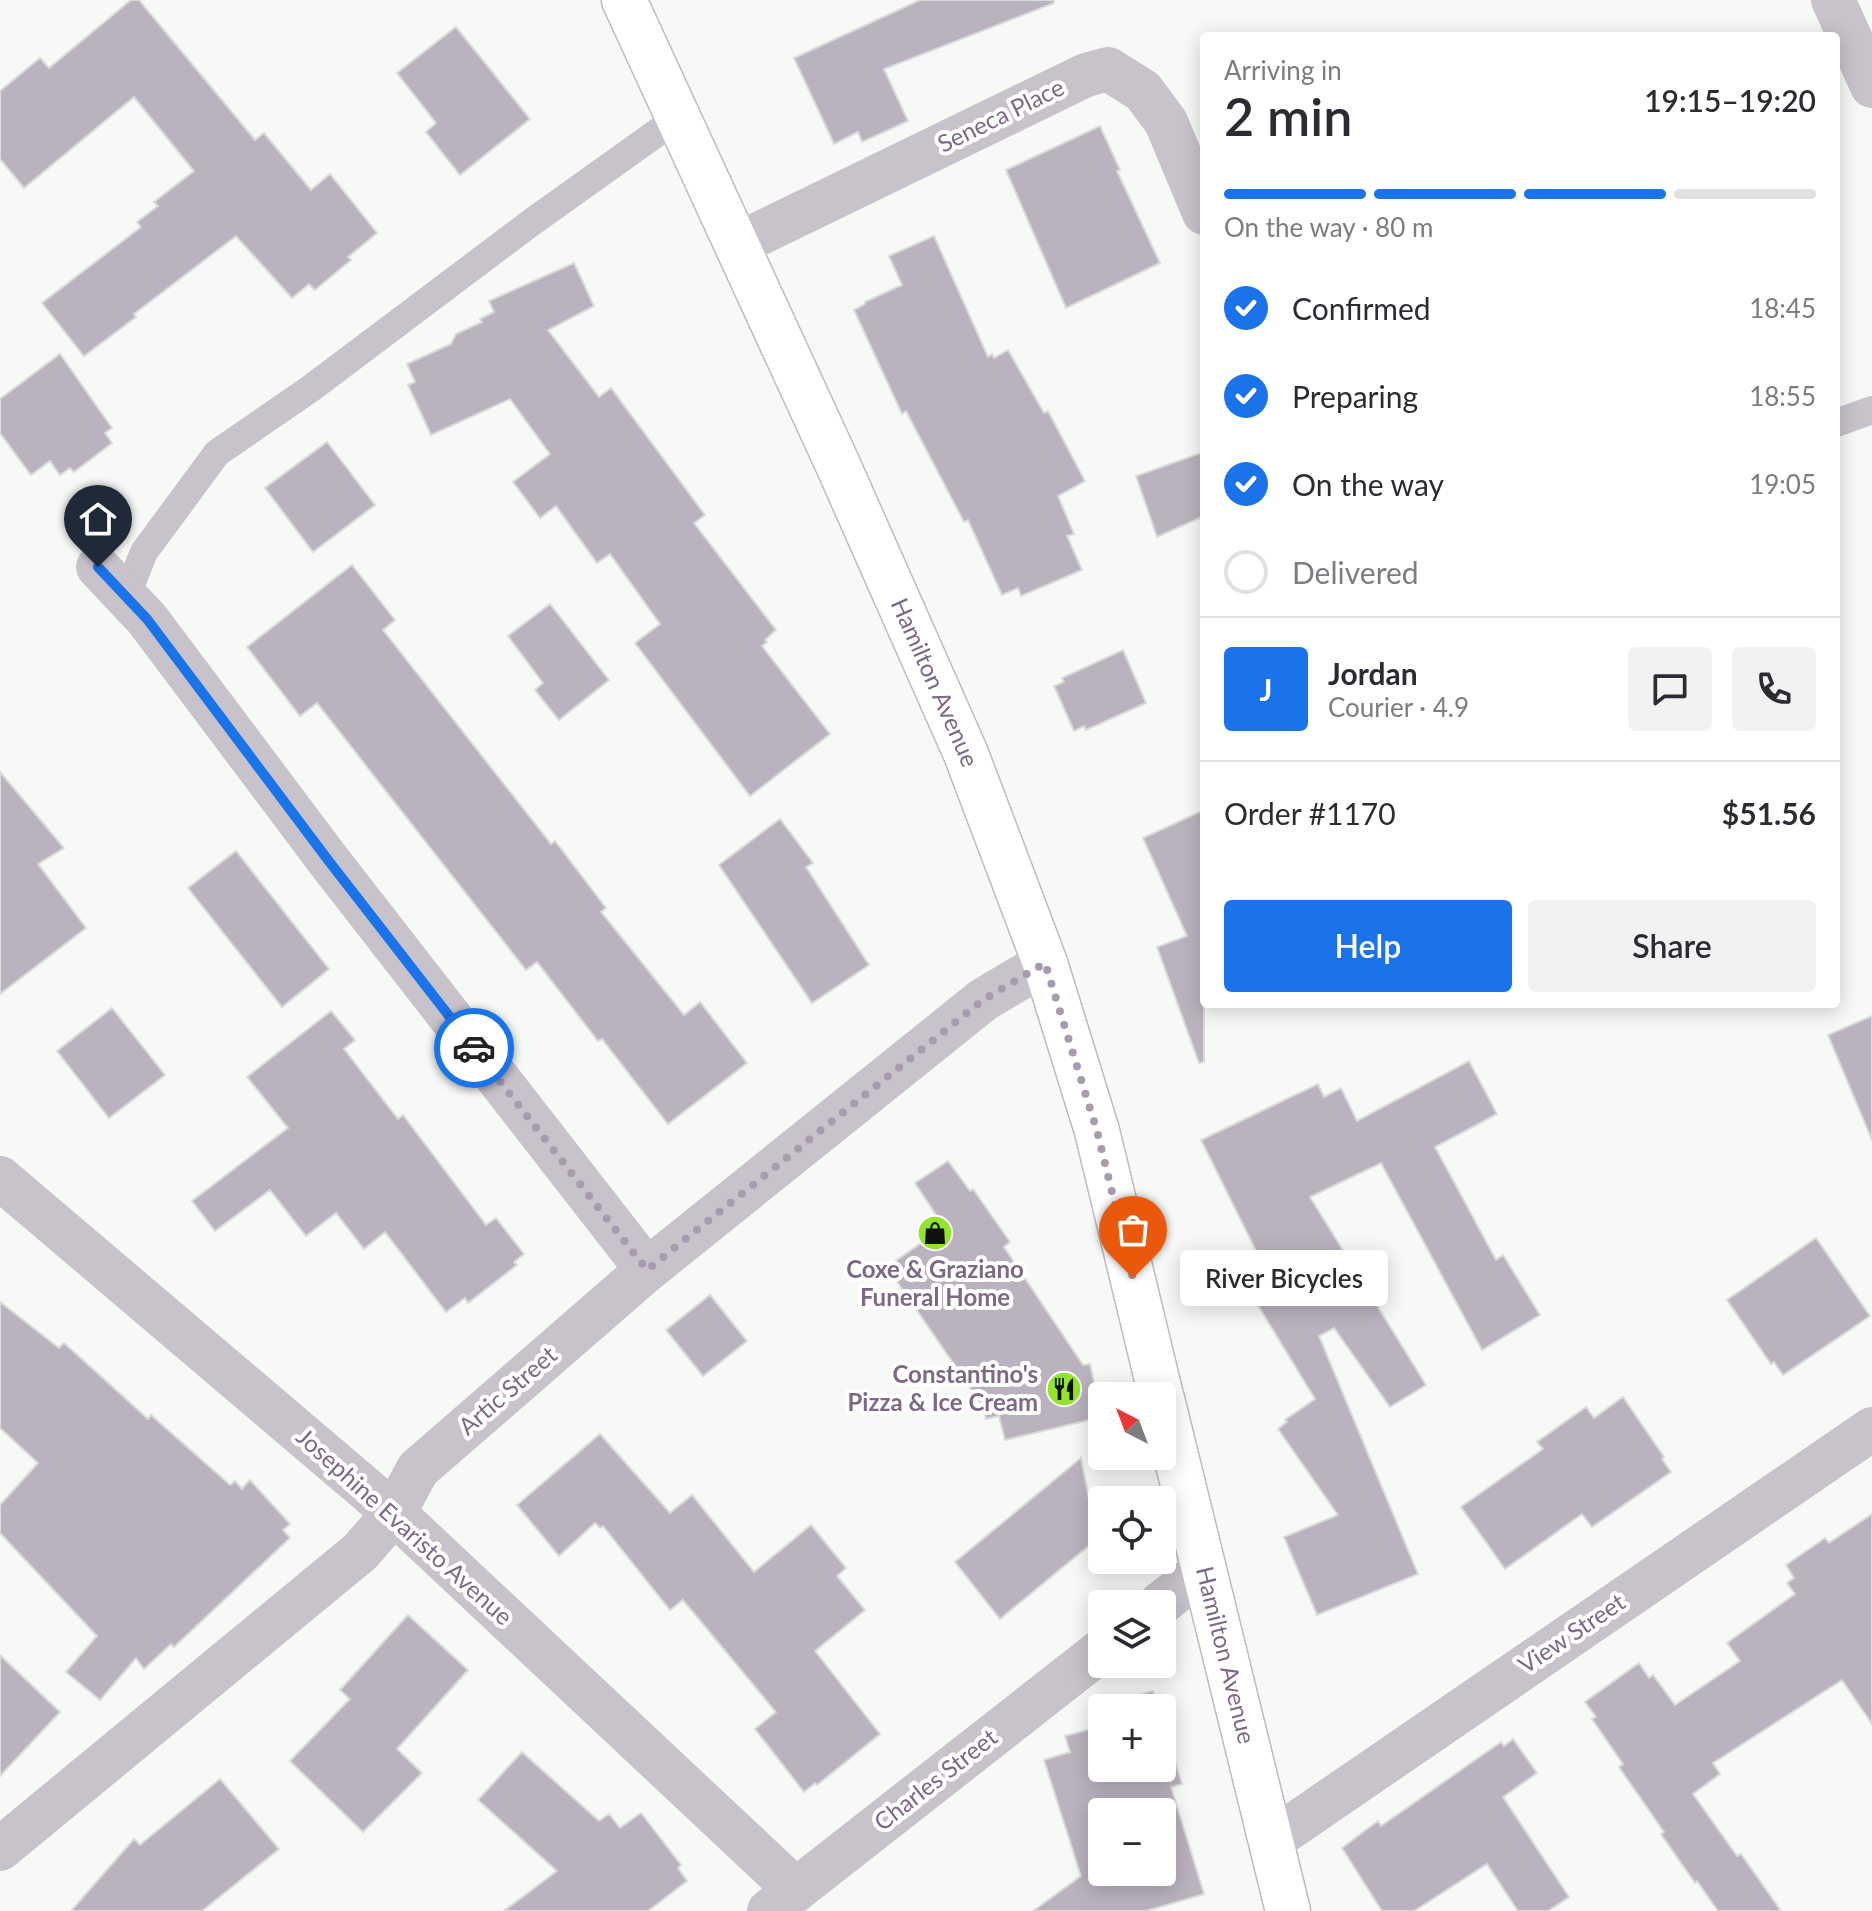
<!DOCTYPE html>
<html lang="en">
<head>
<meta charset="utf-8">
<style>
	:root { --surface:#fff; --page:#f2f2f3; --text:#2b2b33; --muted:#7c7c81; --line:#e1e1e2; --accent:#1a73e8 }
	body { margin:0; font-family:Lato,sans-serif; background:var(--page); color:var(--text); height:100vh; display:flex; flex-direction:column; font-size:30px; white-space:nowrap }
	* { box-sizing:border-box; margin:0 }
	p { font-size:26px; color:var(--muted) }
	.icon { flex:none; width:44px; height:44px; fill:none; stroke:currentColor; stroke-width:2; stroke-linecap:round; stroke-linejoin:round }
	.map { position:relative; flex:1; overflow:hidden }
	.sheet { position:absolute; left:1200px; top:32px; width:640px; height:976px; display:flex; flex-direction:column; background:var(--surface); border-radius:8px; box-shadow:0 4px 20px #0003 }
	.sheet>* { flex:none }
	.needle { width:52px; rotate:318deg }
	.tools { position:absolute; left:1088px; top:1382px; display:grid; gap:16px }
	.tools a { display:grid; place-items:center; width:88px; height:88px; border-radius:8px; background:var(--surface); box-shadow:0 4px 20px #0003; font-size:40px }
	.pin { position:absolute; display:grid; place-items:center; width:68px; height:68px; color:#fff; margin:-82px -34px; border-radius:50% 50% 50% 0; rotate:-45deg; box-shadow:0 0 8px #0007 }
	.pin .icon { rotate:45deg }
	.courier { position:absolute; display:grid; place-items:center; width:80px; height:80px; margin:-40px; border:6px solid #1a73e8; border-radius:50%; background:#fff; color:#222; box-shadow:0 2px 10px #0007 }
	.bubble { position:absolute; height:56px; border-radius:8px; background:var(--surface); box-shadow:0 4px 20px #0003; font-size:26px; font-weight:600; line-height:56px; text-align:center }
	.summary em { font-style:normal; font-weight:600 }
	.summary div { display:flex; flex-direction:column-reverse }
	.summary { display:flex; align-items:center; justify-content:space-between; height:136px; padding:0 24px }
	h1 { font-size:52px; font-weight:600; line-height:60px }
	.bar { display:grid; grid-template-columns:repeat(4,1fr); gap:12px 8px; align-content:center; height:96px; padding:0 24px }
	.bar i { height:10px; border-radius:6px; background:var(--line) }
	.bar .active { background:var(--accent) }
	.bar p { grid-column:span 4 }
	.line { display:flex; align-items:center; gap:20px; padding:0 24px; border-top:2px solid var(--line) }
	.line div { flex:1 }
	.round { display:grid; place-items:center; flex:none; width:84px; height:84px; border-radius:8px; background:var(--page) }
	ol { padding:0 24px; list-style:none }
	li { display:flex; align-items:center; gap:24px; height:88px }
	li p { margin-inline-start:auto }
	li .icon { padding:8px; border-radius:50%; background:var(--accent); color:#fff; stroke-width:4 }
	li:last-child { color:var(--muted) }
	li i { width:44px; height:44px; border:4px solid var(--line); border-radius:50% }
	.button { display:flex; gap:16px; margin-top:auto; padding:16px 24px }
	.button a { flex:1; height:92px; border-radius:8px; background:var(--accent); color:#fff; font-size:32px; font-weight:600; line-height:92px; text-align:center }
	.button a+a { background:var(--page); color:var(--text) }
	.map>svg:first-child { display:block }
	.building { fill:#bab2bf; stroke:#d9dbd9; stroke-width:2; fill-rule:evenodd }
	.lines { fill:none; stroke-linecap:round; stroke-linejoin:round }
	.secondary-casing { stroke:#c0b9c3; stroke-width:47 }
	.service { stroke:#c8c2cb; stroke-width:28 }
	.minor { stroke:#c8c2cb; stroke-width:44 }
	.secondary { stroke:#fff; stroke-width:44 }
	.done { stroke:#a89baf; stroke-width:8; stroke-dasharray:0 14.4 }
	.route { stroke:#1a73e8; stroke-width:10 }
	.labels { text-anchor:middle; stroke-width:8; stroke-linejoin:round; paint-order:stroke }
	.street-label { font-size:24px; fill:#7d6888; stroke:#fff }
	.poi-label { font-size:24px; font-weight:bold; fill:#7d6888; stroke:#fff }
</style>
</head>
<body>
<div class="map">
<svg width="1872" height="1911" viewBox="0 0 1872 1911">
	<rect width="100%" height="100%" fill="#f7f9f7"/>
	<path class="building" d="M131,0H139L255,140L264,133L311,190L330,174L377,233L348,257L351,260L315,290L309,284L292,298L236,236L134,314L136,317L84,356L42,303L141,227L137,222L158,206L154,202L194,171L134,97L24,188L0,159V91L40,58L49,68Z
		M920,0H1054V3L884,69L908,121L862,142L858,132L834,144L794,58Z
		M456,27L530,119L460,175L426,132L436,123L397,73Z
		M1100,126L1120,170L1117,171L1160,263L1066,308L1006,170Z
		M934,236L988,357L992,354L994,358L1008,350L1044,413L1048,411L1085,481L1058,496L1074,534L1067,536L1082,570L1021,596L1018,588L1002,595L968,520L964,522L906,411L902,414L854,310L865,304V302L902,285L889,256Z
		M574,263L594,306L548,330L599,397L611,388L705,515L694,523L776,630L765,640L767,642L762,646L830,734L750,796L635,643L660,624L610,554L597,563L556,506L540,518L513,482L550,454L510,399L431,435L408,385L415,382L407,364L451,344L456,334L482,322L480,319L494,312L489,301Z
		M60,354L112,428L105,433L112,443L74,472L70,468L60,475L50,461L31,475L0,433V399Z
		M327,442L375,505L313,552L265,488Z
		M1204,452V516L1157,537L1136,476Z
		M352,565L395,620L383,630L551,844L555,841L606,908L601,912L684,1015L700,1002L747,1063L668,1124L602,1039L598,1041L537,962L526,970L317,703L300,716L247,647Z
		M550,604L609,680L559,720L535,690L543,683L508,636Z
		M1123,650L1146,703L1086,730L1084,726L1074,731L1054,686L1064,682L1062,678Z
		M0,772L64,848L38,864L86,928L0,994Z
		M1204,810V1062L1199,1063L1157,947L1187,936L1143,838Z
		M780,819L813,863L806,867L869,965L812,1003L719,865Z
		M236,851L329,969L282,1007L188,888Z
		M112,1008L165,1075L109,1118L57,1051Z
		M331,1011L355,1040L344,1049L398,1119L403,1115L486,1225L496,1218L524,1254L514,1262L517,1265L468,1303L465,1298L446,1312L385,1232L364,1249L336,1213L306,1236L270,1190L215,1231L192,1201L288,1128L247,1077Z
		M1872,1016V1140L1828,1035Z
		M1469,1061L1497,1114L1435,1147L1496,1260L1503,1255L1540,1315L1482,1350L1381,1163L1310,1197L1426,1385L1390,1407L1334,1328L1319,1336L1418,1574L1317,1615L1284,1537L1338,1515L1278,1429L1287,1422L1285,1420L1315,1399L1256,1302L1276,1291L1201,1140L1318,1084L1324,1097L1341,1088L1357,1121Z
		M948,1161L970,1191L973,1189L1010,1242L1004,1247L1083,1365L1090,1364L1102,1417L1005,1440L999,1416L986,1419L982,1405L887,1267L944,1227L915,1183Z
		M1816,1238L1870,1316L1783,1375L1774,1362L1771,1364L1727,1300Z
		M710,1295L747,1341L703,1376L666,1330Z
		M0,1302L59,1348L64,1343L148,1419L151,1415L230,1485L235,1481L242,1489L250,1480L290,1524L283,1530L290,1538L174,1647L171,1644L144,1669L136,1658L100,1700L66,1672L97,1636L0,1533V1505L38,1463L0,1428Z
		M1623,1397L1664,1457L1662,1459L1671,1472L1592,1527L1582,1514L1505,1569L1461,1507L1543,1449L1537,1442L1586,1407L1594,1418Z
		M600,1434L670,1513L692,1495L754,1572L811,1525L846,1568L837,1576L865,1610L815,1651L880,1734L817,1785L815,1783L804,1792L755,1729L776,1712L683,1600L670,1610L603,1526L600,1528L595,1523L559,1556L517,1505Z
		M1081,1458L1097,1539L1000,1619L955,1562Z
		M1872,1514V1724L1842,1680L1713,1763L1720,1774L1693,1794L1737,1856L1741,1854L1781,1911H1718L1697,1881L1695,1883L1661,1834L1664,1832L1619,1767L1623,1764L1592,1719L1596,1717L1585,1702L1639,1663L1649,1678L1653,1675L1675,1705L1740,1661L1727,1643L1795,1594L1787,1583L1794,1578L1786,1565L1825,1538L1829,1543Z
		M408,1615L468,1670L397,1749L422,1773L363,1832L290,1761L350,1699L340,1690Z
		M0,1655L60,1712L0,1776Z
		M1153,1691L1159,1708H1102V1768H1162V1719L1182,1784L1171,1787L1204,1894L1146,1911H1033L1081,1876L1044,1760L1070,1752L1065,1736L1095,1728L1089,1710ZM1102,1812H1162V1872H1102Z
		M1513,1739L1537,1773L1503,1797L1569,1897L1548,1911H1518L1487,1864L1414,1911H1382L1342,1848L1378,1821L1381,1826L1501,1742L1504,1746Z
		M522,1752L599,1821L609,1814L620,1828L641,1813L681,1865L678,1868L687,1881L648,1911H504L557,1871L478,1800Z
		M220,1779L279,1849L202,1911H71L134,1839L140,1845Z"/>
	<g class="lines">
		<defs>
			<g id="secondary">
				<path id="s1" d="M624,0L838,465L966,754L1045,963L1097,1131L1161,1396"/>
				<path id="s2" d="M1162,1399L1288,1911"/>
			</g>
		</defs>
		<use href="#secondary" class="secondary-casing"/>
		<path class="service" d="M1836,423L1872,410
			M126,597L144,552L217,453L310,389L532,222L679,117"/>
		<path class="minor" d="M1833,0L1872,86
			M736,245L1086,75L1108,69L1143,91L1166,122L1204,213
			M98,567L147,619L328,860L647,1270
			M0,1178L394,1513L796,1890
			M1160,1604L1204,1570
			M1272,1840L1872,1429
			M0,1849L360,1552L394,1513L418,1469L647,1270L983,1000L1045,963
			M769,1911L1102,1650"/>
		<use href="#secondary" class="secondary"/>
	</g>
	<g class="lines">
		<path class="done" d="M474,1048L647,1270L983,1000L1045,963L1097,1131L1133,1278"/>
		<path class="route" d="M98,567L147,619L328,860L474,1048"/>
	</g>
	<defs>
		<symbol id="shop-disc" viewBox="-11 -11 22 22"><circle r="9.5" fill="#92e42c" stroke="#fff"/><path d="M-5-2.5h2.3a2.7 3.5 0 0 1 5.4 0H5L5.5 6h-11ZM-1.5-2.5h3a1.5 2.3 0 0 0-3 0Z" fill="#111"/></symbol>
		<symbol id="restaurant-disc" viewBox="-11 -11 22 22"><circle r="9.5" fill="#92e42c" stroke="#fff"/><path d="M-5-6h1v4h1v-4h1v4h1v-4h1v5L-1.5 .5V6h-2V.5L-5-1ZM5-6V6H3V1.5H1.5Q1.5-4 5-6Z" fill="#111"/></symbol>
	</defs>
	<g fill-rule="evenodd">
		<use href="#shop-disc" x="915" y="1213" width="40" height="40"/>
		<use href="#restaurant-disc" x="1044" y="1369" width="40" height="40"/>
	</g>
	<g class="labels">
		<g class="street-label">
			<text transform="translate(1001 116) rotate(-26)" y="8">Seneca Place</text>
			<text dy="8" stroke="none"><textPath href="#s1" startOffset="750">Hamilton Avenue</textPath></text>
			<text transform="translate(508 1391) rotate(-41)" y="8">Artic Street</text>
			<text transform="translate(404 1527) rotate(42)" y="8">Josephine Evaristo Avenue</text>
			<text transform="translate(1572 1634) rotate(-34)" y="8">View Street</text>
			<text dy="8" stroke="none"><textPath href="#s2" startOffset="264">Hamilton Avenue</textPath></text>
			<text transform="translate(936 1780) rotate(-38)" y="8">Charles Street</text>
		</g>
		<g class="poi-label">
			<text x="935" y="1278">Coxe &amp; Graziano<tspan x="935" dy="28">Funeral Home</tspan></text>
			<text x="1038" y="1383" text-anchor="end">Constantino's<tspan x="1038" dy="28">Pizza &amp; Ice Cream</tspan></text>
		</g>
	</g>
</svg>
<div class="tools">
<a><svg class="needle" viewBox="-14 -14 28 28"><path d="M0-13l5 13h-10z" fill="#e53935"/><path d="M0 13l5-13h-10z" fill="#7c7c81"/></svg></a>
<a><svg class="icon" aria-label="locate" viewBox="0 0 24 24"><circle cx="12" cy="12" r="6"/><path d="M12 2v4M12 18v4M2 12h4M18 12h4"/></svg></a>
<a><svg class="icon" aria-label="layers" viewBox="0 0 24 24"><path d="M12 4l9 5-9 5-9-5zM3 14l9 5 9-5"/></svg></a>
<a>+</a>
<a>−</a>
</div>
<div class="pin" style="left:1133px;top:1278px;background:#ea580c"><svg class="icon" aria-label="bag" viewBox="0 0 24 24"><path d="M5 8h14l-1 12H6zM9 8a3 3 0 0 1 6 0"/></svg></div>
<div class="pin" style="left:98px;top:567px;background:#1f2937"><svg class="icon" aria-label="home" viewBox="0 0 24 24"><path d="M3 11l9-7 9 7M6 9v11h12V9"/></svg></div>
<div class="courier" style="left:474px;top:1048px"><svg class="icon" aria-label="car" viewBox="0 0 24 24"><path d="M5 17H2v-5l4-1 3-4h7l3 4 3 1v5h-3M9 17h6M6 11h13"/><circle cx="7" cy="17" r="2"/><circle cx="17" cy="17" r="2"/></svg></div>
<div class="bubble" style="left:1180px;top:1250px;width:208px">River Bicycles</div>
<section class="sheet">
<div class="summary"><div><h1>2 min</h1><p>Arriving in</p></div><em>19:15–19:20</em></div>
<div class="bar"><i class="active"></i><i class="active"></i><i class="active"></i><i></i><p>On the way · 80 m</p></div>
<ol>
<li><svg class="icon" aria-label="check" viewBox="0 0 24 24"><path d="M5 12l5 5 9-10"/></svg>Confirmed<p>18:45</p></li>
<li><svg class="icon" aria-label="check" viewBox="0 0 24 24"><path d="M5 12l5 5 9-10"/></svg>Preparing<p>18:55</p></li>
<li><svg class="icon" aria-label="check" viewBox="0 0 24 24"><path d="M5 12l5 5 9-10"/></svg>On the way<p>19:05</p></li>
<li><i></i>Delivered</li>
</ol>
<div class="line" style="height:144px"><b class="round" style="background:var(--accent);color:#fff">J</b><div><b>Jordan</b><p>Courier · 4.9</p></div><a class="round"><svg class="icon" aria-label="chat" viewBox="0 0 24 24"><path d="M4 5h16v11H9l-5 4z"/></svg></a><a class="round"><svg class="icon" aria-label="phone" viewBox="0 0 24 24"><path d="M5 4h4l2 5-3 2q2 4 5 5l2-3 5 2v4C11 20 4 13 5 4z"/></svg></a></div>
<div class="line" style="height:104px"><div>Order #1170</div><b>$51.56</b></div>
<div class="button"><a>Help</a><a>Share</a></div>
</section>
</div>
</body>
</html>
